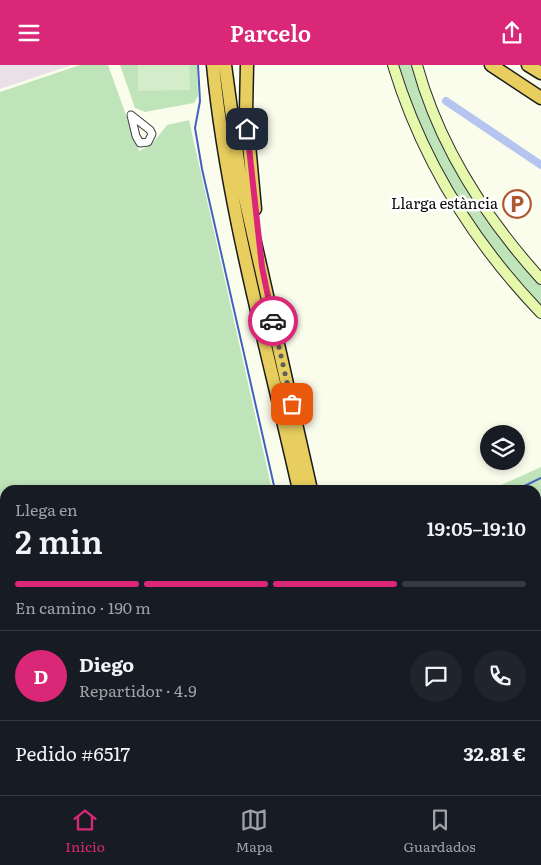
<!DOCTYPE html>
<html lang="es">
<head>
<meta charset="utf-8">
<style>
	:root { --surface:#171b24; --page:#20242c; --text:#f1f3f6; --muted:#9ea1a6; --line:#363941; --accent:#db2777 }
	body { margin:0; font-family:Literata,serif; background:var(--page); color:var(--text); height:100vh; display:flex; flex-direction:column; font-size:19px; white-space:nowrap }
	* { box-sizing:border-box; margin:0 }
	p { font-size:16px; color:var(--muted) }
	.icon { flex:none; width:28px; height:28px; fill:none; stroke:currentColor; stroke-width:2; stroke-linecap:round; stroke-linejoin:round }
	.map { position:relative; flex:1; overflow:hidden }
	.drawer { position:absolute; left:0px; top:420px; width:541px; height:310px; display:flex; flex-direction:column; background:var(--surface); border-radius:15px 15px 0 0; box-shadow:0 2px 8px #0003 }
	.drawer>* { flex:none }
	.controls { position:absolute; left:480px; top:360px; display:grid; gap:10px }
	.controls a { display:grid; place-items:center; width:45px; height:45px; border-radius:50%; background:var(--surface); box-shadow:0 2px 8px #0003; font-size:25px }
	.pin { position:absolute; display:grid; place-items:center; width:42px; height:42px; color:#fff; margin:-21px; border-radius:10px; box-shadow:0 2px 8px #0006 }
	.courier { position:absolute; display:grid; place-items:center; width:50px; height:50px; margin:-25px; border:4px solid #db2777; border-radius:50%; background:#fff; color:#222; box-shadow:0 1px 6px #0007 }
	.headline em { font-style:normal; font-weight:600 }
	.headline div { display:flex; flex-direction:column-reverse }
	.headline { display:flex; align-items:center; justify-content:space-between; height:85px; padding:0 15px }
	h1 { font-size:32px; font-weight:600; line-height:38px }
	.bar { display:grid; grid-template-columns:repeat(4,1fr); gap:8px 5px; align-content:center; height:60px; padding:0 15px }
	.bar i { height:6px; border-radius:4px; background:var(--line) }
	.bar .selected { background:var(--accent) }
	.bar p { grid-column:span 4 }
	.line { display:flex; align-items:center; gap:12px; padding:0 15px; border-top:1px solid var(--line) }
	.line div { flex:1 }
	.round { display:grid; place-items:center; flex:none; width:52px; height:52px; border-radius:26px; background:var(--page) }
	header { display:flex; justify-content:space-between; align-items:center; height:65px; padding:0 15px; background:var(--accent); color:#fff; font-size:22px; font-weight:600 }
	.menu { display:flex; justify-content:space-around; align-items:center; height:70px; border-top:1px solid var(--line); background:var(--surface); font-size:14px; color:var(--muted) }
	.menu a { display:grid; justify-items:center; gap:2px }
	.menu .selected { color:var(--accent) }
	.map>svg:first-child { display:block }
	.industrial { fill:#eae0e7 }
	.green { fill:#c0e4b9 }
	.pitch { fill:#d4ecca }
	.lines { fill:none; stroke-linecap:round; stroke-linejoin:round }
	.stream { stroke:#4261c1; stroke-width:2 }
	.canal { stroke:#b5c5f0; stroke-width:8 }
	.street-casing { stroke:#3e3e3e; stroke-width:9 }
	.secondary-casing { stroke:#2d2d2d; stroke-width:12 }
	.highway-casing { stroke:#1c1c1c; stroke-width:15 }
	.street { stroke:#fff; stroke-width:7 }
	.secondary { stroke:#e5f8ac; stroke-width:10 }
	.highway { stroke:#e8ce5f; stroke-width:12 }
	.done { stroke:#5f605a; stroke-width:5; stroke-dasharray:0 9 }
	.route { stroke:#db2777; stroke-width:6 }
	.labels { text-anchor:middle; stroke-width:5; stroke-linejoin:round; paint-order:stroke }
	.poi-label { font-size:15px; fill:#0b0b0b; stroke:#fff; text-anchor:end }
</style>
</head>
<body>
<header><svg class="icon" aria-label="menu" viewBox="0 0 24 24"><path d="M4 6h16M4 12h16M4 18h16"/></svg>Parcelo<svg class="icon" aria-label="share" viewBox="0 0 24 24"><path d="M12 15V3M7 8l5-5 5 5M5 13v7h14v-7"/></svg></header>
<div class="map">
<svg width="541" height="730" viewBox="0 0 541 730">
	<rect width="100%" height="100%" fill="#fafdec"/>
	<path class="industrial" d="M0,0H72L0,24Z"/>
	<path class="green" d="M80,0H108L139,86L152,79L167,60L189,55L272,425H5V533L0,522V27Z
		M120,0H197L198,31L194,38L145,47L135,43Z
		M397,0H413L431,51L503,176L541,219V244C503,199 462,152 436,99C420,67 409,34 397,0Z
		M541,402V603L536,605V425H490Z
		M0,626L5,634V725H52L55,730H0Z
		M541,636V726L535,725L536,638Z
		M92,725H274L271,730H95Z"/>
	<path class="pitch" d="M138,0H189L190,25L138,26Z"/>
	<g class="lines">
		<path class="stream" d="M198,0L200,36L195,63L202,104L275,425
			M516,425L541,413
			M0,529L5,539
			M0,576L5,589
			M70,725L73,730
			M90,725L93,730
			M32,730L44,725"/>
		<path class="canal" d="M446,36L541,100"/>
		<defs>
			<path id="street" d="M131,50L150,65L152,69L148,77L140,78L136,71Z"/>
			<path id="secondary" d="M393,0C422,96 472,176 541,248
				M417,0C439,81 485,152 541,214"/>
			<path id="highway" d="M213,0C227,144 268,285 299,425
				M225,0L240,111L311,425
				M247,0L246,47L255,144
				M491,0L541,33
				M528,0L541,8
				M367,725L368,730
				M379,725L380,730"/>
		</defs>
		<use href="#street" class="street-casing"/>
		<use href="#secondary" class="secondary-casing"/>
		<use href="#highway" class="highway-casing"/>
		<use href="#street" class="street"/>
		<use href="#secondary" class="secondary"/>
		<use href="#highway" class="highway"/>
	</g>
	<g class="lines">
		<path class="done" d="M273,256L292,339"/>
		<path class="route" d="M247,64L262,202L273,256"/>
	</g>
	<defs>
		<symbol id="parking-ring" viewBox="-11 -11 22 22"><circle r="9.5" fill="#fff" stroke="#af5730" stroke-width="1.5"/><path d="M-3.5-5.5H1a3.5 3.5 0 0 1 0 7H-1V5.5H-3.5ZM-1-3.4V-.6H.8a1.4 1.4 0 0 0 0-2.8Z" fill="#af5730"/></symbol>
	</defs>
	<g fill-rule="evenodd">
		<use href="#parking-ring" x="501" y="123" width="32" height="32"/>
	</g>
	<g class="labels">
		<g class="poi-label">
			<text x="498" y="144">Llarga estància</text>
		</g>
	</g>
</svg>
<div class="controls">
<a><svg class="icon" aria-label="layers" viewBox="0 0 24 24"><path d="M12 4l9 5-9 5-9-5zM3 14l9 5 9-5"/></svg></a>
</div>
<div class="pin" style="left:292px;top:339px;background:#ea580c"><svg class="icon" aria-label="bag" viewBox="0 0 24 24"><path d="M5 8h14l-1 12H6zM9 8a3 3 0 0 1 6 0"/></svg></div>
<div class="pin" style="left:247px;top:64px;background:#1f2937"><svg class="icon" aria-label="home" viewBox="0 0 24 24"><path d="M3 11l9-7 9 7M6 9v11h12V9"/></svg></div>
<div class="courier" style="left:273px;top:256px"><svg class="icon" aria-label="car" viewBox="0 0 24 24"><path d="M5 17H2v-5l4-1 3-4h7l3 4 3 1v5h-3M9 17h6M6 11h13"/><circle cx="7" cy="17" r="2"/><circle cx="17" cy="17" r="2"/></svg></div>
<section class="drawer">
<div class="headline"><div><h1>2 min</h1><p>Llega en</p></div><em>19:05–19:10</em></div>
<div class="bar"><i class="selected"></i><i class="selected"></i><i class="selected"></i><i></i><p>En camino · 190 m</p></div>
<div class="line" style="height:90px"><b class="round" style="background:var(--accent);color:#fff">D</b><div><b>Diego</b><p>Repartidor · 4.9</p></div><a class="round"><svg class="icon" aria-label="chat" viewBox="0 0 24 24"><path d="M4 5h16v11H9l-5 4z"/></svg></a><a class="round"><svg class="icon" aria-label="phone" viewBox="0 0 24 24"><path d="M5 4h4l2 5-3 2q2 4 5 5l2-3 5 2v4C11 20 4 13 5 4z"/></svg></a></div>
<div class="line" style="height:65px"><div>Pedido #6517</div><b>32.81 €</b></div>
</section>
</div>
<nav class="menu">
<a class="selected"><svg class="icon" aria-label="home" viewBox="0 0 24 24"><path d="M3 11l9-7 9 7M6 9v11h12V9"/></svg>Inicio</a>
<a><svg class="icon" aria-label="map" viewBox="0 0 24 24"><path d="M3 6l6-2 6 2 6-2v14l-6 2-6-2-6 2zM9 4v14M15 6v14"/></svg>Mapa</a>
<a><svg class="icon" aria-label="saved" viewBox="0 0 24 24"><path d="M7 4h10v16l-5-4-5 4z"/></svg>Guardados</a>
</nav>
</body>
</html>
